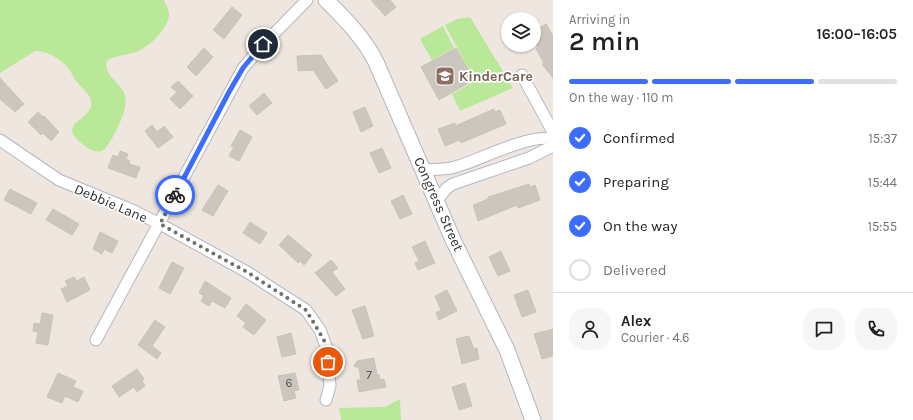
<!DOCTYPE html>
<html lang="en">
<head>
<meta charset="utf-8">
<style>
	:root { --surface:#fff; --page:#f6f6f6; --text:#202124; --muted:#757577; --line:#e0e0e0; --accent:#3d6dff }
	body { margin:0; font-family:Karla,sans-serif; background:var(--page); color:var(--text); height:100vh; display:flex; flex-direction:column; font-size:15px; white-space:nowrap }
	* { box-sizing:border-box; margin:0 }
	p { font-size:13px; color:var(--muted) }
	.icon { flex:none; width:22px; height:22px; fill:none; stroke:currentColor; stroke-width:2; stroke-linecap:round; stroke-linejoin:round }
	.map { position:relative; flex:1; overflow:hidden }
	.side { display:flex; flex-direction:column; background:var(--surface); width:360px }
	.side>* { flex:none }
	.buttons { position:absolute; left:501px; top:12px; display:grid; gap:8px }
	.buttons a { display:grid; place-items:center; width:40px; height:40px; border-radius:50%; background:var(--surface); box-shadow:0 1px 3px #0004; font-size:20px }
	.pin { position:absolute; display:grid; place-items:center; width:34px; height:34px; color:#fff; margin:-17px; border:2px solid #fff; border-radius:50%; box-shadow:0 1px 4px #0007 }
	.courier { position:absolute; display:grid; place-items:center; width:40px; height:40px; margin:-20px; border:3px solid #3d6dff; border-radius:50%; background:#fff; color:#222; box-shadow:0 1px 5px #0007 }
	.overview em { font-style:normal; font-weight:600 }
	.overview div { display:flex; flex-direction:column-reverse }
	.overview { display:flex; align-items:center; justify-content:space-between; height:68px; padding:0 16px }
	h1 { font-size:26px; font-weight:600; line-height:30px }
	.bar { display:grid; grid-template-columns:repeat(4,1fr); gap:6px 4px; align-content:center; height:48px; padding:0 16px }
	.bar i { height:5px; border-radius:3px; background:var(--line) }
	.bar .active { background:var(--accent) }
	.bar p { grid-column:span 4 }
	.line { display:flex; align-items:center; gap:10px; padding:0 16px; border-top:1px solid var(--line) }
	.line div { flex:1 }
	.round { display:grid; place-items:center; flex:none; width:42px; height:42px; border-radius:16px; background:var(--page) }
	ol { padding:0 16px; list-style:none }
	li { display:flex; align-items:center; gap:12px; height:44px }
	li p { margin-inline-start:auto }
	li .icon { padding:4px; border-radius:50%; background:var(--accent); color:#fff; stroke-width:4 }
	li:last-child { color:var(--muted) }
	li i { width:22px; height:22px; border:2px solid var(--line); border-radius:50% }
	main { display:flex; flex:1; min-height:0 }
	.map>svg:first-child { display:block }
	.green { fill:#b9e899 }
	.building { fill:#cbc6be; stroke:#cbc3b8 }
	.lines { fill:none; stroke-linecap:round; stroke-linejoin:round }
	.minor-casing { stroke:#b3b7c1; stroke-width:13 }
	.secondary-casing { stroke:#b3b7c1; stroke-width:17 }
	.minor { stroke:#fff; stroke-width:11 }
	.secondary { stroke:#fff; stroke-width:15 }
	.done { stroke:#716e6b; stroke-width:4; stroke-dasharray:0 7.2 }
	.route { stroke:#3d6dff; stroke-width:5 }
	.labels { text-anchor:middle; stroke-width:3.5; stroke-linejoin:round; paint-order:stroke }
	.number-label { font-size:12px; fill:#545351 }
	.education-label { font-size:14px; font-weight:bold; fill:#785e54; stroke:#fff; text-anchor:start }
	.street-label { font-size:14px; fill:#2d2d2d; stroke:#fff }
</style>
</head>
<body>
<main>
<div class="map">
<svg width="553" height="420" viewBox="0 0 553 420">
	<rect width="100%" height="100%" fill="#efe7df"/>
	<path class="green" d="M0,0H164C166,5 169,10 169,15C168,29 149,47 136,52C126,56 116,54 107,61C103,77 121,81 125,95C129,109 114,137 105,149C99,153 95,152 88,148C49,122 95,122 91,101C89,92 82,89 77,82C73,78 72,73 69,69C61,59 48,51 35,51L0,73Z
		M470,17L513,88L460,111L452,94L475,81L445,25L457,19Z
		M443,26L454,48L432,60L420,39Z
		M400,399L401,420H341L339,408L385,407Z"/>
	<path class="building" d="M371,0H390L396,7L385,16Z
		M232,7L242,15L224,39L213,30Z
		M546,24L553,36V78L542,64L544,63L536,49L538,48L534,41V31Z
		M204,48L213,57L196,76L187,67Z
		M456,48L474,80L439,100L421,67Z
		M321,55L338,81L326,89L313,70L298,71L297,56Z
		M0,78L24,104L15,112L0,99Z
		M178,81L193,96L180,109L170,99L177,92L171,87Z
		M264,93L272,103L257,115L249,106Z
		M365,107L373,126L361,132L353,112Z
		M494,109L495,112L500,110L506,124L461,143L460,140L445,146L438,129L455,123V126Z
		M38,112L43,117L44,116L59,132L51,141L43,133L41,135L28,122Z
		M152,125L157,132L164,126L173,137L158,148L145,131Z
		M240,130L252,137L239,161L229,156L234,147L231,146Z
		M382,148L391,168L379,173L370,153Z
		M120,151L128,154L126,159L130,161L129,164L140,167L136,178L108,168L113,155L118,157Z
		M529,184L530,187L535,185L540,200L518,208L517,205L478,221L473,205L488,199V197Z
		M218,185L228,191L213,216L202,210Z
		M10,189L37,203L31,214L4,200Z
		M403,195L412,214L400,219L391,201Z
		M53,209L79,224L72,235L46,220Z
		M250,222L267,233L260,244L243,233Z
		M100,232L118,241L112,253L104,249L102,254L93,249Z
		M288,235L312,255L304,265L300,261L298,263L279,245Z
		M425,241L435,263L418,270L415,263L419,261L412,247Z
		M501,251L510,271L498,276L489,257Z
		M331,260L338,268L332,272L345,289L336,296L315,273Z
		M172,262L184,268L170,294L159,288Z
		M74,277L77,281L84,277L90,290L67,302L61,289L68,286L65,281Z
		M205,281L231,298L225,308L212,301L209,306L201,301L204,296L199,293Z
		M447,290L457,311L439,320L436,313L441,310L435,296Z
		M528,290L536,312L522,317L514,295Z
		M246,304L266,320L254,335L243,327L246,323L237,316Z
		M365,306L374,336L363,339L352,310Z
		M42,313L53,315L48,345L36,343L38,332L33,331L34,323L40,324Z
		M155,320L165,327L152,346L161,353L157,359L138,345Z
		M553,329V356L542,359L534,334Z
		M291,333L296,354L282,357L277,337Z
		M469,336L474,349L477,348L479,359L462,364L456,339Z
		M374,358L377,375H379L380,380L384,379L386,387L359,392L357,380H361L359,368L354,366L357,361Z
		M137,369L144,379L142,381L145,386L137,392L134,387L119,397L112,386Z
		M58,373L76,381L73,387L83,391L78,402L65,396L62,403L47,397Z
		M295,373L299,390L294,391L296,398L284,401L278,376Z
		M465,383L472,406L459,410L452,387Z"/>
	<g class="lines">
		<defs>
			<path id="minor" d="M522,75L553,132
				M0,140L59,180L132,210L160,224L247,272L306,310L320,330L327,349L330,386L326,400
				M424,170C434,169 445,170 455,167C476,162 534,131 553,140
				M437,200L447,188L453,184L529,158L553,146
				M96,340L243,68L263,45L307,0"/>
			<path id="secondary" d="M326,0C345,19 364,38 376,62L454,242L507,350L533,420"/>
		</defs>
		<use href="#minor" class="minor-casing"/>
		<use href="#secondary" class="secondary-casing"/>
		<use href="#minor" class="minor"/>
		<use href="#secondary" class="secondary"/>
	</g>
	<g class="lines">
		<path class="done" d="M175,195L160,224L247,272L306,310L324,340L328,362"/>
		<path class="route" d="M175,195L229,92L243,68L263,44"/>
	</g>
	<defs>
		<symbol id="school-square" viewBox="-11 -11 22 22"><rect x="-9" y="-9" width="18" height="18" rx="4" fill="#8d6e63" stroke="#fff"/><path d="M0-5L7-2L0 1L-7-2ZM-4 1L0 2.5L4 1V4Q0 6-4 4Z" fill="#fff"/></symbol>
	</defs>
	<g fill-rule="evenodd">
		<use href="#school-square" x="434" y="65" width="22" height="22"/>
	</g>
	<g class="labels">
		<g class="number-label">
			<text x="369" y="379">7</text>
			<text x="289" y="387">6</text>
		</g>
		<g class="education-label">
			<text x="459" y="81">KinderCare</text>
		</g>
		<g class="street-label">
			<text transform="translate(111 203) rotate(23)" y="5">Debbie Lane</text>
			<text transform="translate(439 204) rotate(66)" y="5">Congress Street</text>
		</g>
	</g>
</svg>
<div class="buttons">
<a><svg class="icon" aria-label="layers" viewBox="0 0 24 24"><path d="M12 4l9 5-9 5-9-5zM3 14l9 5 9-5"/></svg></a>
</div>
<div class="pin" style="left:328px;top:362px;background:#ea580c"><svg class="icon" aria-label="bag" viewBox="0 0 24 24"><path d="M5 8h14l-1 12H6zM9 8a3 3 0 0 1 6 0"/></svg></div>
<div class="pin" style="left:263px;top:44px;background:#1f2937"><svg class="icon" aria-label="home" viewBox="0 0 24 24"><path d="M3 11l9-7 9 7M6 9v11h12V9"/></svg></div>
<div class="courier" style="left:175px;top:195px"><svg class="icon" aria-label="bike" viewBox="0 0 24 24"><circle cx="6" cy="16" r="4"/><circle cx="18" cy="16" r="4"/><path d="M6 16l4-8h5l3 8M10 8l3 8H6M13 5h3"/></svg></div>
</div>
<section class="side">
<div class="overview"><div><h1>2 min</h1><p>Arriving in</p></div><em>16:00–16:05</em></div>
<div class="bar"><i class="active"></i><i class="active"></i><i class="active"></i><i></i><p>On the way · 110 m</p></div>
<ol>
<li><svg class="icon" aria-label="check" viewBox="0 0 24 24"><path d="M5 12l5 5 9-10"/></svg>Confirmed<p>15:37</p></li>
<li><svg class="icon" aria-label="check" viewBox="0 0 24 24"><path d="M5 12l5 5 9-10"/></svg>Preparing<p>15:44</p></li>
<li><svg class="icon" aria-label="check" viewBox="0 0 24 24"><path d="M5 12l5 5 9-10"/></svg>On the way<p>15:55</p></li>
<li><i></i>Delivered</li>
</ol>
<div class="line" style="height:72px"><a class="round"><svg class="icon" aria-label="person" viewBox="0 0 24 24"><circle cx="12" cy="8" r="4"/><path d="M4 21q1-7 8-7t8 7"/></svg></a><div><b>Alex</b><p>Courier · 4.6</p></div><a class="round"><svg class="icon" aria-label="chat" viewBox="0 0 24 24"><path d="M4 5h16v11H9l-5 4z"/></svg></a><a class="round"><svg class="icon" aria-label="phone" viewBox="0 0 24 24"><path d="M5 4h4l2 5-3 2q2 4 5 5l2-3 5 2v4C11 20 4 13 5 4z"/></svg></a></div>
</section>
</main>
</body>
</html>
